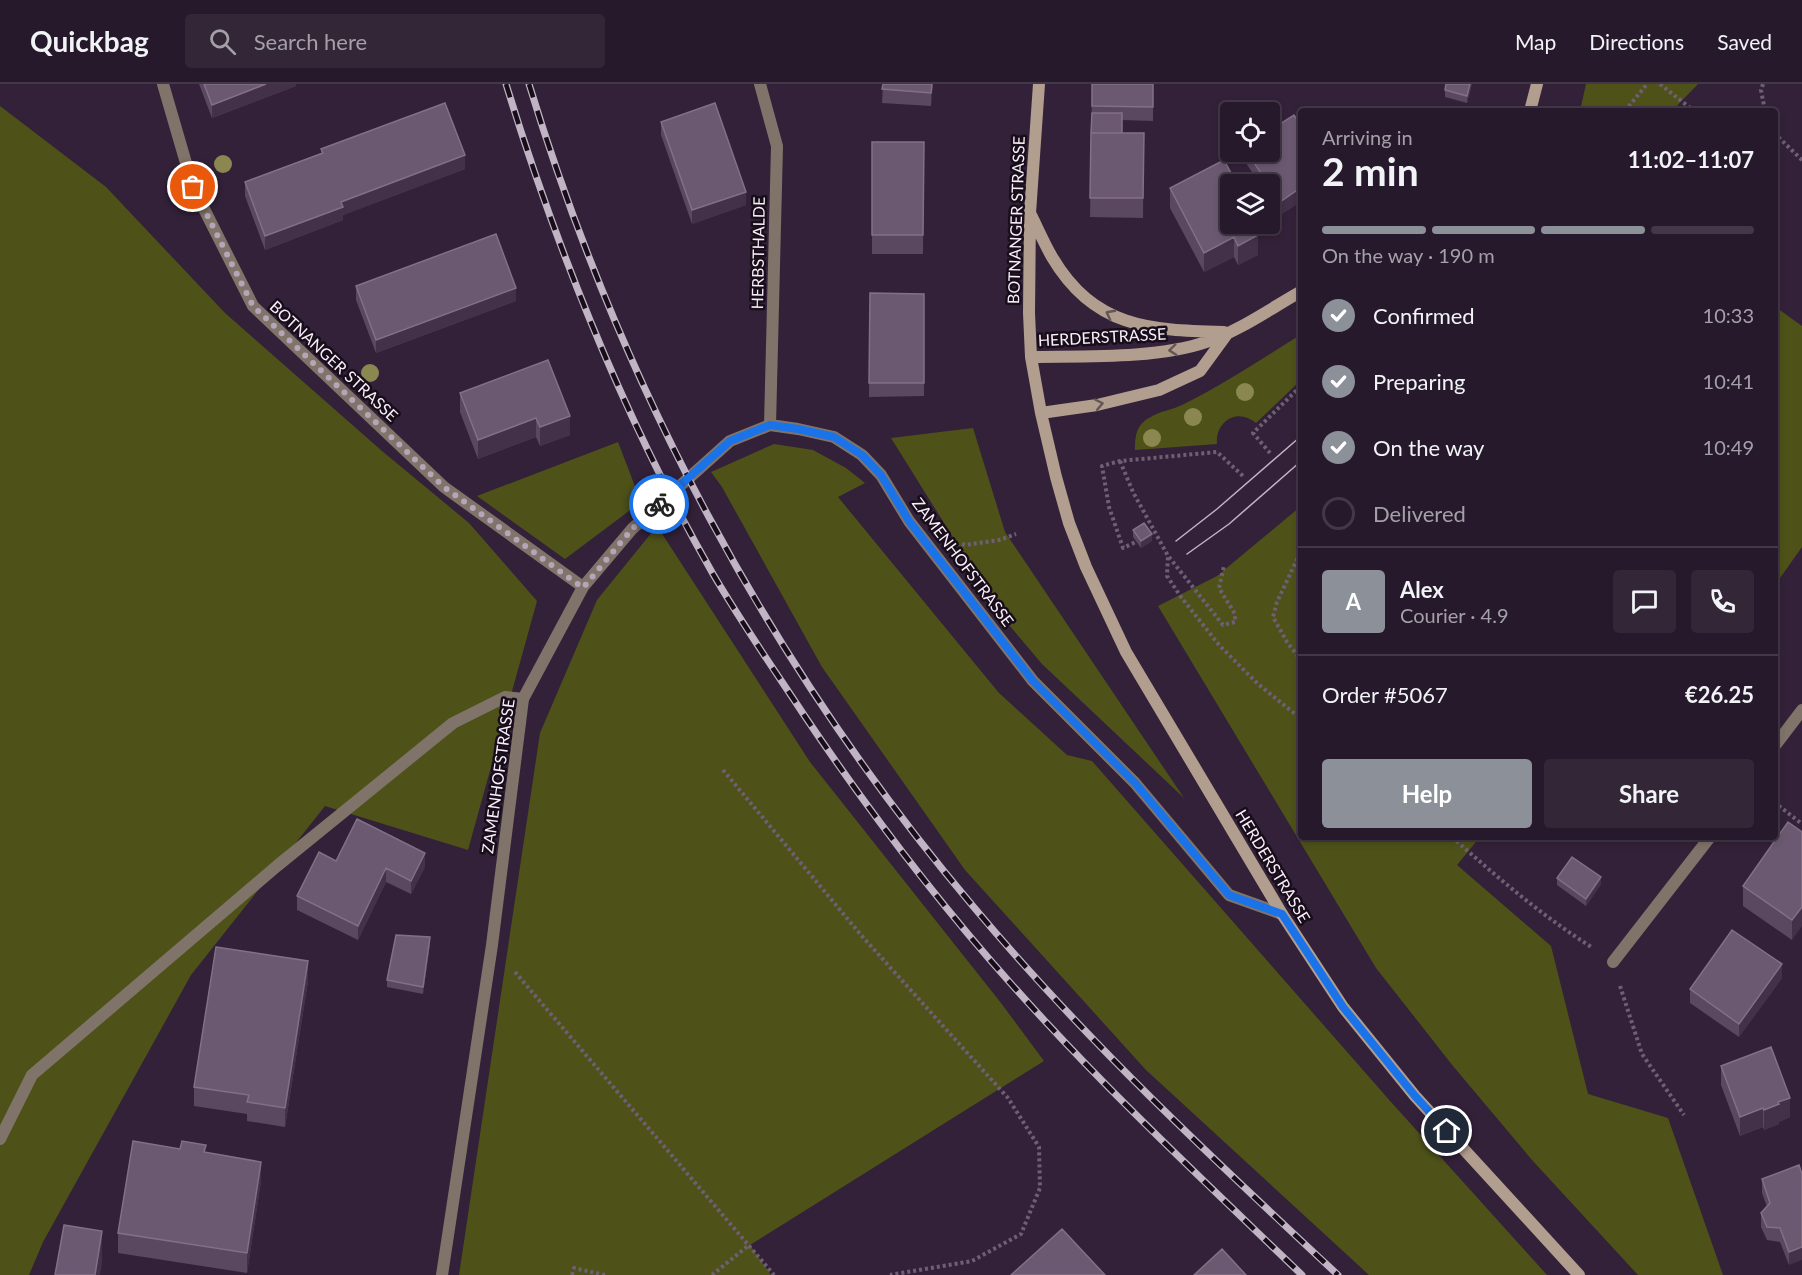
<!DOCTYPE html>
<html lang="en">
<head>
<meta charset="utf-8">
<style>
	:root { --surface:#26192b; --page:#322637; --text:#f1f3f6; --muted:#a4a0a9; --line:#423847; --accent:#8c9099 }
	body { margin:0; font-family:Lato,sans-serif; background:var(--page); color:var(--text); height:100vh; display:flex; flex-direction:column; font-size:22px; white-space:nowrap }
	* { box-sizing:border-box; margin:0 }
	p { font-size:20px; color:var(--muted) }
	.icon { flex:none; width:33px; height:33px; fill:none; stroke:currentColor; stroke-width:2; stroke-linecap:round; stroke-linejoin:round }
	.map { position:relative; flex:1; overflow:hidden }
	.drawer { position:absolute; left:1298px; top:24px; width:480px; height:732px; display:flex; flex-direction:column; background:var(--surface); border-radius:6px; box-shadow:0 3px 9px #0003,0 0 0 2px var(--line) }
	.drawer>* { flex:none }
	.fabs { position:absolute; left:1220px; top:18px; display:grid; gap:12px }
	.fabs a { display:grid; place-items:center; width:60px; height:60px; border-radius:6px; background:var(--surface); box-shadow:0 3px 9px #0003,0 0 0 2px var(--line); font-size:30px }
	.pin { position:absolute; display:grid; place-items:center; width:51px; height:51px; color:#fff; margin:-26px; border:3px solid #fff; border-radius:50%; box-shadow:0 2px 6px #0007 }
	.courier { position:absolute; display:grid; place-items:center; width:60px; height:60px; margin:-30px; border:4px solid #1a73e8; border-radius:50%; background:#fff; color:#222; box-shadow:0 2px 8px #0007 }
	.head em { font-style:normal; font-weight:700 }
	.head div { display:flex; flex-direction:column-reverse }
	.head { display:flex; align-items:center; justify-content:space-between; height:102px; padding:0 24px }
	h1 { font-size:39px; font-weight:700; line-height:45px }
	.bar { display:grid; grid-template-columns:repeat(4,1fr); gap:9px 6px; align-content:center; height:72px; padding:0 24px }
	.bar i { height:8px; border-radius:4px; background:var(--line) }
	.bar .on { background:var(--accent) }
	.bar p { grid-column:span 4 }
	.line { display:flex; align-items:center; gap:15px; padding:0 24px; border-top:2px solid var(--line) }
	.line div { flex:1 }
	.round { display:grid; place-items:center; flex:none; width:63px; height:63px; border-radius:6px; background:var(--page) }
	ol { padding:0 24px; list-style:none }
	li { display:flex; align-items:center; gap:18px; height:66px }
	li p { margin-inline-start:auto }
	li .icon { padding:6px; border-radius:50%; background:var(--accent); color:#fff; stroke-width:4 }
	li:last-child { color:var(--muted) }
	li i { width:33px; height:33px; border:3px solid var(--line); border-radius:50% }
	.button { display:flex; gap:12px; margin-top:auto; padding:12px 24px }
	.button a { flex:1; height:69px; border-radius:6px; background:var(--accent); color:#fff; font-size:24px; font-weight:700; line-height:69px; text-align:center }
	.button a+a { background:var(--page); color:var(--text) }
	header { display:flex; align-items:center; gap:36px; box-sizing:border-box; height:84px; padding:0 30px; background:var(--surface); border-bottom:2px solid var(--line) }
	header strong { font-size:28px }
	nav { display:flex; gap:33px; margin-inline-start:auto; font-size:21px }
	.search { width:420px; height:54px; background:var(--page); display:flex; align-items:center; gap:15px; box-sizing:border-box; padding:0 21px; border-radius:6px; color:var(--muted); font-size:22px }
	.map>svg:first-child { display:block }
	.green { fill:#4e5219 }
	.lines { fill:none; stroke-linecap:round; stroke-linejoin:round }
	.path { stroke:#6f5f74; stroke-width:4; stroke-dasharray:3 3; stroke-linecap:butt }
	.lane { stroke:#80746a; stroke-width:12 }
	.street { stroke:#80746a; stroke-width:12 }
	.secondary { stroke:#b29e8e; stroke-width:12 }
	.tram { stroke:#c1b4c5; stroke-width:1.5 }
	.rail-casing { stroke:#c1b4c5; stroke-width:7 }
	.rail { stroke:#170e19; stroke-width:4.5; stroke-dasharray:14; stroke-linecap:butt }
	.tree { fill:#8a8751 }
	.wall { fill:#5a4760 }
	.shaded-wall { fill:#433049 }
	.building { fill:#6b5971; stroke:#827087; stroke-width:1.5 }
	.oneway { stroke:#645654 }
	.done { stroke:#b4a6b8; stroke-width:6; stroke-dasharray:0 10.8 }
	.route { stroke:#1a73e8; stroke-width:8 }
	.labels { text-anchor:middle; stroke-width:5; stroke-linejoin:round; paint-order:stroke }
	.street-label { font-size:16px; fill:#faeefd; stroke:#170e19 }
</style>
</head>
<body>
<header>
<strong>Quickbag</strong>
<div class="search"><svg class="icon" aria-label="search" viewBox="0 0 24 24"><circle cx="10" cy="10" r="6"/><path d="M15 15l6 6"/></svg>Search here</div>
<nav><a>Map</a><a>Directions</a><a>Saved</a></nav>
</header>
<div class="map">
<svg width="1802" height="1191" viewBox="0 0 1802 1191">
	<rect width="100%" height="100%" fill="#332139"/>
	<path class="green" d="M1586,0H1698L1672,27H1580Z
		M0,22L106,103L225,229L382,367L469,439L537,517L468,766L325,722L191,891L43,1158L29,1191H0Z
		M1774,222L1802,242V463L1775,501Z
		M1300,251V297L1256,339C1238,323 1215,337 1217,360L1135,366C1135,353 1136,341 1149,334C1159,327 1173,326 1184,320C1224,300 1262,275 1300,251Z
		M973,344L1005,448L1184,714L1042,580L1004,535L891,354Z
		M618,358L641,418L565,475L477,412Z
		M774,360L813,366L846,384L865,399L838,413L999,609L1067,671L1092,677L1391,1018L1547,1191H1369L1146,986L965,786L822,583L722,403L711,388Z
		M1300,423V548L1298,546L1296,550L1300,553V753H1480L1457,781L1551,862L1588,1010L1668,1034L1723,1191H1638L1532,1076L1453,982L1376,884L1158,522L1217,492Z
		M657,442L810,678L1001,919L1044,977L750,1161L771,1191H459L540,649L597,516Z"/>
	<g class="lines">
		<path class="path" d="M1660,0L1694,27
			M1763,0L1761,6L1765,27
			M1625,27L1647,0
			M1752,27L1763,24
			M1774,49L1802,76
			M1270,369L1253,349L1300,303
			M1120,377L1133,408L1168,472L1167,492L1181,513L1219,561L1258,600L1300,634
			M1140,456L1123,464L1109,423L1102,382L1120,377L1217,368L1243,392
			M962,460L965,461L999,456L1016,450
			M1300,469L1277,518L1273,533L1287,558L1300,575
			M1169,473L1223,541L1235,538V530L1219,504L1224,482
			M723,686L861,851L1008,1014L1039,1063L1040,1104L1021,1150L972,1177L890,1191
			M1774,718L1802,740
			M1452,753C1497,793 1542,832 1593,864
			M515,888L774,1191
			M1620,902L1642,970L1684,1031
			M572,1191L574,1184L605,1191
			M712,1191L749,1161"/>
		<path class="lane" d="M0,1055L32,991L277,782L453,639L505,613L523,615"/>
		<path class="street" d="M163,0L193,103L253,222L444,403L583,503
			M760,0L777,62L770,341
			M1774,663L1802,626
			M1613,878L1710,753
			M442,1191L492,861L523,615L583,503L632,445L730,357L770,341L798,345L834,353L862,371L881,391L909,437L1033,597L1135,699L1229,811L1282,830"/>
		<path class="secondary" d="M1039,0L1030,129L1029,229L1031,273L1041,329L1056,393L1069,439L1086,483L1126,568L1282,830L1343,923L1415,1012L1579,1191
			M1530,27L1537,0
			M1031,131C1038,145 1044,159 1052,173C1094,244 1149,246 1224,248
			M1031,273C1084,272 1157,275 1206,258C1239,247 1270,225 1300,208
			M1041,329L1097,321L1159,306L1200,287L1227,250"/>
		<path class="tram" d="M1176,457L1217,425L1300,353
			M1187,470L1229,440L1300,378"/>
		<defs>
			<path id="rail" d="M506,0C558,169 625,336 713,490C741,538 773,584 804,631C868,726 937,817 1013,902C1104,1004 1204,1097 1302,1191
				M529,0C620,299 770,582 972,821C1084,955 1211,1073 1338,1191"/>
		</defs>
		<use href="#rail" class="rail-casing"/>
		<use href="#rail" class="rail"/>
	</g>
	<g class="tree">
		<circle cx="223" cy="80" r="9"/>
		<circle cx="370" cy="289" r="9"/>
		<circle cx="1245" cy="308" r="9"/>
		<circle cx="1193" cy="333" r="9"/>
		<circle cx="1152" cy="354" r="9"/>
	</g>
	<path class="wall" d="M199,0H296V2L212,34Z
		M883,0H933L931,22L882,19Z
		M1092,0H1153V37L1122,36V49H1144L1143,134L1090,133Z
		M1446,0H1472L1467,19L1445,13V6Z
		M661,38L746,121L692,140L661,51Z
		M1300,41V118L1280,131L1269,115V100H1260L1244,76V68H1269Z
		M872,58H924L923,170H872Z
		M321,65L465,85L343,131V136L265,166L245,112V98L321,69Z
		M1170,104L1258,171L1238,181L1234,173L1204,188L1170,124Z
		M356,202L516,217L376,269L356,216Z
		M870,209L924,210V312L869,313Z
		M548,276L570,351L540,362L536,353L478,375L460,328V309Z
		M1133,446L1152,457L1141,464L1133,453Z
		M1802,748L1792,856L1743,822V802Z
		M336,777L425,783L411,810L386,798L358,856L297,826V812Z
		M1557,794L1601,800L1586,822L1557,801Z
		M430,860L423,910L387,903V896Z
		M1782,894L1739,953L1690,919V905Z
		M308,897L285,1043L247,1037V1030L194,1022V1003Z
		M1721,982L1790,1033L1779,1038V1040L1764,1046L1763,1043L1740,1052L1721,1001Z
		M180,1065L206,1069L261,1097L247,1189L118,1169V1149Z
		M1799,1081L1789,1181L1780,1158L1767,1156L1761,1143V1129L1767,1123L1762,1109V1095Z"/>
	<path class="shaded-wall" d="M266,0H296V2L212,34V21Z
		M932,0H933L931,22V9Z
		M1470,0H1472L1467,19V12Z
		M465,71V85L343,131V136L265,166V152L341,118Z
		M1300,104V118L1280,131V118Z
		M746,108V121L692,140V126Z
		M1258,140V171L1238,181V162L1254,143Z
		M1234,153V173L1204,188V169Z
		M516,204V217L376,269V256Z
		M570,332V351L540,362V343Z
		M536,334V353L478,375V356Z
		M1152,450V457L1141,464V457Z
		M425,769V783L411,810V797Z
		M386,784V798L358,856V842Z
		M1601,793V800L1586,822V815Z
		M1802,823V842L1792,856V836Z
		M430,853V860L423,910V903Z
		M308,877V897L285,1043V1024Z
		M1782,880V894L1739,953V940Z
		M1790,1014V1033L1779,1038V1040L1764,1046V1026L1778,1018Z
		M1763,1024V1043L1740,1052V1033Z
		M261,1078V1097L247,1189V1169Z
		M102,1147V1180L100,1191H95Z
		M1802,1163V1176L1789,1181V1168Z"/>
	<path class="building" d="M204,0H266L212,21Z
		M883,0H932L931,9L882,5Z
		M1092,0H1153V23L1092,22Z
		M1446,0H1470L1467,12L1445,6Z
		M445,19L465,71L341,118L343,123L265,152L245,98L323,69L321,65Z
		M715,19L746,108L692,126L661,38Z
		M1092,29H1122V49H1091Z
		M1294,31L1300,41V104L1280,118L1247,68H1269V47Z
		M1091,49H1144L1143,114H1090Z
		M872,58H924L923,151H872Z
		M1224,76L1237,100H1230V140H1258L1254,143L1258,151L1238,162L1234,153L1204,169L1170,104Z
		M496,150L516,204L376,256L356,202Z
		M870,209L924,210V299H869Z
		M548,276L570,332L540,343L536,334L478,356L460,309Z
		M1144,439L1152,450L1141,457L1133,446Z
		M357,735L425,769L411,797L386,784L358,842L297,812L319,768L336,777Z
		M1788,738L1802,748V823L1792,836L1743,802Z
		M1572,773L1601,793L1586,815L1557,794Z
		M1732,846L1782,880L1739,940L1690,905Z
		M396,851L430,853L423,903L387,896Z
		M216,863L308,877L285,1024L247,1018L249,1011L194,1003Z
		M1771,963L1790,1014L1778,1018L1779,1020L1764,1026L1763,1024L1740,1033L1721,982Z
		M133,1057L180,1065L182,1057L206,1061L204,1068L261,1078L247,1169L118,1149Z
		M1799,1081L1802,1090V1163L1789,1168L1780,1144L1767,1143L1761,1129L1770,1119L1762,1095Z
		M64,1141L102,1147L95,1191H55Z
		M1062,1145L1105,1191H1011Z
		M1222,1165L1246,1191H1194Z"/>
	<defs><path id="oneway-chevron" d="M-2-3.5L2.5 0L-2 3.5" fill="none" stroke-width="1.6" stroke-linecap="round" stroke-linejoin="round" transform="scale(1.5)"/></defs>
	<g class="oneway">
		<use href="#oneway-chevron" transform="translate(1110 230) rotate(-152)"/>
		<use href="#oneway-chevron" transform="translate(1173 266) rotate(174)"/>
		<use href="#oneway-chevron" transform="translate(1099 320) rotate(-12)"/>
	</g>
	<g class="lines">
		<path class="done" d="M193,103L253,222L444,403L583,504L632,445L659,420"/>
		<path class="route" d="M659,420L730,357L770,341L798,345L834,353L862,371L881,391L909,437L1033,597L1135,699L1229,811L1282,830L1343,923L1415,1012L1447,1047"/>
	</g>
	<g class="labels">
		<g class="street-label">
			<text transform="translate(1016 136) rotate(-88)" y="6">BOTNANGER STRASSE</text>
			<text transform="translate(758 169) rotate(-89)" y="6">HERBSTHALDE</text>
			<text transform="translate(1102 253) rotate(-3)" y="6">HERDERSTRASSE</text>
			<text transform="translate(334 277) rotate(43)" y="6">BOTNANGER STRASSE</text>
			<text transform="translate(963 478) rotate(53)" y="6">ZAMENHOFSTRASSE</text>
			<text transform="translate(498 692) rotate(-82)" y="6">ZAMENHOFSTRASSE</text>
			<text transform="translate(1273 782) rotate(59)" y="6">HERDERSTRASSE</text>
		</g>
	</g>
</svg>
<div class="fabs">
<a><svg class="icon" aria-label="locate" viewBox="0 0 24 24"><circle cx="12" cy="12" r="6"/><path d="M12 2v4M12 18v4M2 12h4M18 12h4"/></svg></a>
<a><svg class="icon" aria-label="layers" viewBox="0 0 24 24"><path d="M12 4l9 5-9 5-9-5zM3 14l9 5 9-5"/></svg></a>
</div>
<div class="pin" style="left:193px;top:103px;background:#ea580c"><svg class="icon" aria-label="bag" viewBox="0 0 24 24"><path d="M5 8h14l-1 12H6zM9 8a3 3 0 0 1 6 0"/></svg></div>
<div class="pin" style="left:1447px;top:1047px;background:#1f2937"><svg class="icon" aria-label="home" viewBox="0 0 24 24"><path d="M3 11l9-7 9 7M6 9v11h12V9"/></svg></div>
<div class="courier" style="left:659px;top:420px"><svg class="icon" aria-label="bike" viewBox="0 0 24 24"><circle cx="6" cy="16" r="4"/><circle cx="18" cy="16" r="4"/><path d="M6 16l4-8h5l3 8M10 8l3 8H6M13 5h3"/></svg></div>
<section class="drawer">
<div class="head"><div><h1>2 min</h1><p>Arriving in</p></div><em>11:02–11:07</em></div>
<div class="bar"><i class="on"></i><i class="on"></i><i class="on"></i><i></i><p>On the way · 190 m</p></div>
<ol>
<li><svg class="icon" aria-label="check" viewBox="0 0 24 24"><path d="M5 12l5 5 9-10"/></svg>Confirmed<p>10:33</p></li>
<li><svg class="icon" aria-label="check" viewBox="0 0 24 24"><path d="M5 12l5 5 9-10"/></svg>Preparing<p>10:41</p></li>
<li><svg class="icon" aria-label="check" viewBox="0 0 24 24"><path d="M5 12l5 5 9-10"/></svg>On the way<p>10:49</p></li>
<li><i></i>Delivered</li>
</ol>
<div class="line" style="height:108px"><b class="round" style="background:var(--accent);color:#fff">A</b><div><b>Alex</b><p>Courier · 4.9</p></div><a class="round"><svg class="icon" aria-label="chat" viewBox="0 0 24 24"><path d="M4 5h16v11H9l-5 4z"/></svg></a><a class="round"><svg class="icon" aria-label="phone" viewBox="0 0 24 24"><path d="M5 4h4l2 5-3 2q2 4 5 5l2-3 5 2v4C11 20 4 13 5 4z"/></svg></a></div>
<div class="line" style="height:78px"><div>Order #5067</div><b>€26.25</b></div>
<div class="button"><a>Help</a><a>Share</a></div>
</section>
</div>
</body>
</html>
